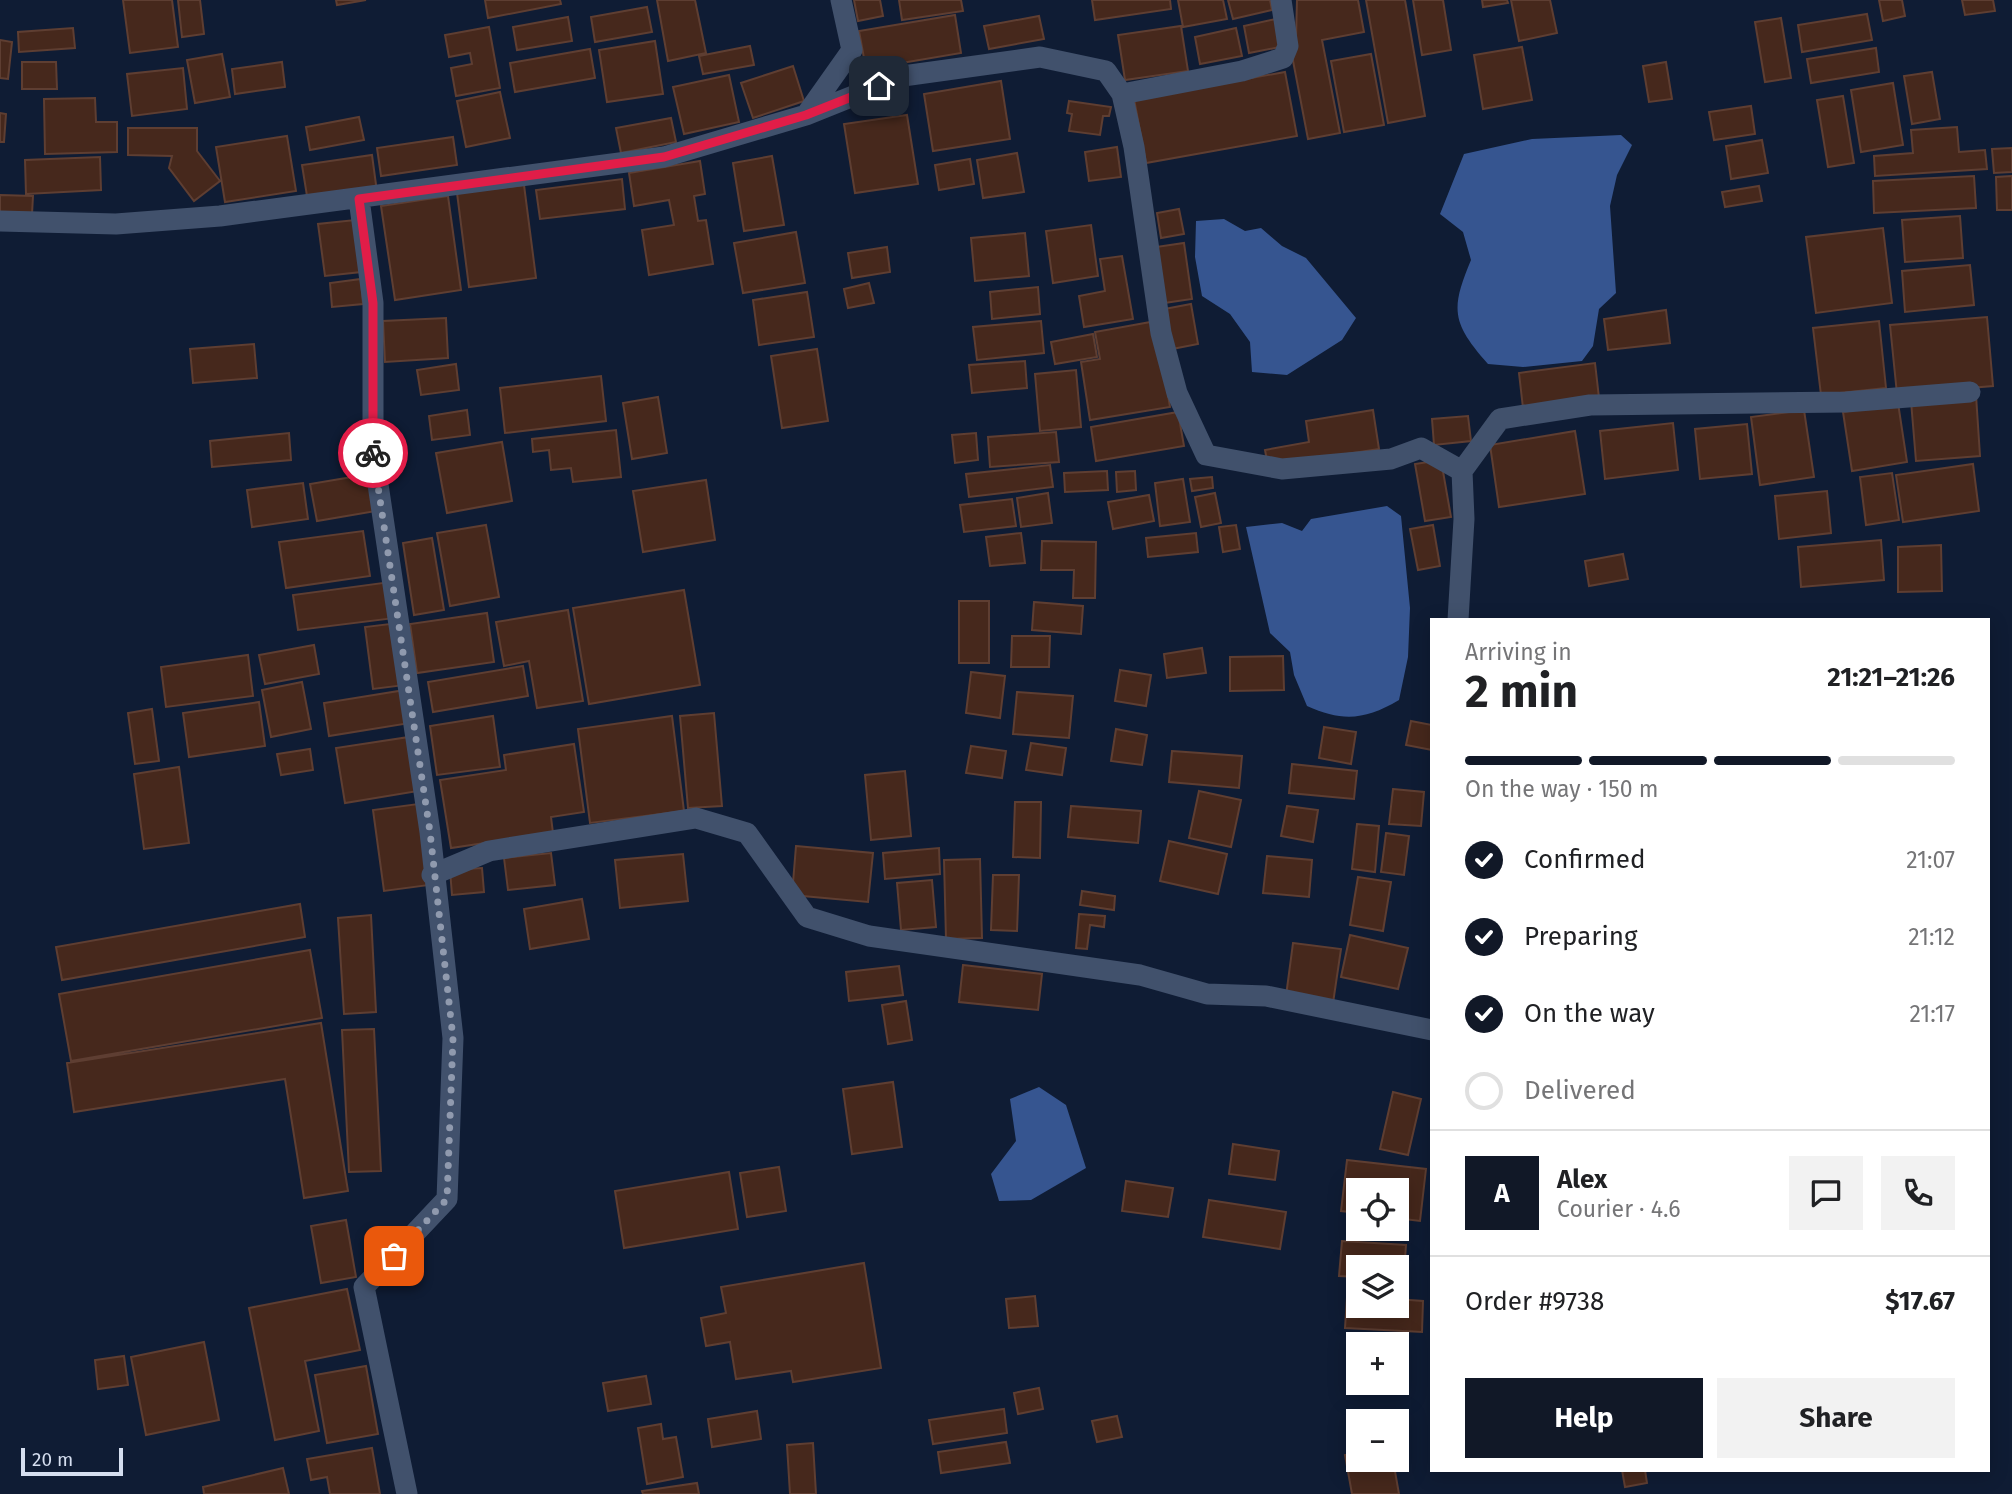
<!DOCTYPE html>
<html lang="en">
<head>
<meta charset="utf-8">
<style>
	:root { --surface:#fff; --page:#f2f2f2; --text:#202124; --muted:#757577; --line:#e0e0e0; --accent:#111827 }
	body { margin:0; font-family:"Fira Sans",sans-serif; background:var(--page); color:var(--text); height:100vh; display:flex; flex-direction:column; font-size:26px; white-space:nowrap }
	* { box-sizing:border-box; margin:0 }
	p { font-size:23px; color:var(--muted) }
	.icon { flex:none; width:38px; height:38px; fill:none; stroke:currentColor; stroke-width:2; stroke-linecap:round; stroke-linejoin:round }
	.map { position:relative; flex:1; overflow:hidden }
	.details { position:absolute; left:1430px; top:618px; width:560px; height:854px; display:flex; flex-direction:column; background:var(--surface); border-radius:0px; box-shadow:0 4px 18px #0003 }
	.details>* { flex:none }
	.fabs { position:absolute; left:1346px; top:1178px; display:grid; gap:14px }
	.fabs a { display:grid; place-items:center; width:63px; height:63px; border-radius:0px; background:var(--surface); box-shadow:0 4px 18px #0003; font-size:35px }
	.scale { position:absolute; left:21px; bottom:18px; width:102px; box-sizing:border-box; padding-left:7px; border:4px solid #d5deef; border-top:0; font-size:19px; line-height:24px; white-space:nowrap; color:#d5deef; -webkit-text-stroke:5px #0f1c34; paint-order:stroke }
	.pin { position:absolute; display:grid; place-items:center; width:60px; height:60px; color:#fff; margin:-30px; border-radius:14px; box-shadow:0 4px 10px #0006 }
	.courier { position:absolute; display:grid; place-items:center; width:70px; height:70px; margin:-35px; border:5px solid #e11d48; border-radius:50%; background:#fff; color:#222; box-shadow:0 2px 9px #0007 }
	.overview em { font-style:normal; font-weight:700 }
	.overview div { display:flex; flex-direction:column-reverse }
	.overview { display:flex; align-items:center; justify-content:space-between; height:119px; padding:0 35px }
	h1 { font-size:46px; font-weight:700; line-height:52px }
	.bar { display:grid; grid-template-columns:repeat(4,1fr); gap:10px 7px; align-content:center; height:84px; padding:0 35px }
	.bar i { height:9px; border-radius:5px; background:var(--line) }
	.bar .selected { background:var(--accent) }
	.bar p { grid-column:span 4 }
	.line { display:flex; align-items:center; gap:18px; padding:0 35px; border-top:2px solid var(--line) }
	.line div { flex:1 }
	.round { display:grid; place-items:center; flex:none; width:74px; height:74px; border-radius:0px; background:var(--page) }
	ol { padding:0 35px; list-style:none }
	li { display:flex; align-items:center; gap:21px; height:77px }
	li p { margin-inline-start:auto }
	li .icon { padding:7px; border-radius:50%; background:var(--accent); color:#fff; stroke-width:4 }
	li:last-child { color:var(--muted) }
	li i { width:38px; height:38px; border:4px solid var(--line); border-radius:50% }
	.primary-button { display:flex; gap:14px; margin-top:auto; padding:14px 35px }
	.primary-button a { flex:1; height:80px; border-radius:0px; background:var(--accent); color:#fff; font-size:28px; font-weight:700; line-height:80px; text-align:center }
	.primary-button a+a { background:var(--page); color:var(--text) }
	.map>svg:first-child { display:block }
	.water { fill:#365590 }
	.building { fill:#46281c; stroke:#5e3e32; stroke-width:2 }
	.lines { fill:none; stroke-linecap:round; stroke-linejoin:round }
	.street { stroke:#41516c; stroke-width:21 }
	.done { stroke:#909aae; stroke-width:7; stroke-dasharray:0 12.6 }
	.route { stroke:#e11d48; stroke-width:9 }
</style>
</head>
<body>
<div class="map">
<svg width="2012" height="1494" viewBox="0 0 2012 1494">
	<rect width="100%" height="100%" fill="#0f1c34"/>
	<path class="water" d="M1621,135L1632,145L1617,175L1610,206L1616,293L1599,309L1593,346L1582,361L1523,367L1488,364C1452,323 1450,310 1471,260L1463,232L1440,214L1464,154L1532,139Z
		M1224,219L1245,231L1261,228L1282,246L1306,258L1356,318L1342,340L1287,375L1252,372L1250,342L1230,314L1202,296L1195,257L1196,221Z
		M1387,506L1401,516L1410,608L1408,657L1399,700C1365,720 1343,722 1307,706L1294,675L1290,652L1270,633L1246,527L1282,523L1302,531L1311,519Z
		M1039,1087L1066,1105L1086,1168L1031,1200L999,1201L991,1174L1016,1141L1010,1099Z"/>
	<path class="building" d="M123,0H172L178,47L130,53Z
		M178,0H200L204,34L182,37Z
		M336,0H366L337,5Z
		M485,0H560L561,4L488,18Z
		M657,0H695L706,53L668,61Z
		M854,0H880L883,16L858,21Z
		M899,0H961L963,11L902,20Z
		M1092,0H1170L1171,9L1095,20Z
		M1178,0H1223L1227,19L1183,27Z
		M1228,0H1270L1272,10L1233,19Z
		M1297,0H1358L1364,32L1322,40L1340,133L1308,139L1290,45L1296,38Z
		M1366,0H1405L1425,116L1388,123Z
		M1413,0H1443L1451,50L1422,55Z
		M1482,0H1507L1508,3L1483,7Z
		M1511,0H1550L1557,33L1519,41Z
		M1879,0H1902L1905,16L1883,21Z
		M1962,0H1993L1995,11L1965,15Z
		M647,7L652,32L595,42L591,17Z
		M1867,14L1872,40L1802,52L1798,25Z
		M955,15L961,53L866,69L859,31Z
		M1039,16L1044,39L989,49L984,26Z
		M568,17L572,41L517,50L513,27Z
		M1280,18L1285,46L1249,53L1244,26Z
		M1781,18L1791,78L1765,82L1755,22Z
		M1181,26L1188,71L1125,80L1118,35Z
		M489,27L500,88L456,96L451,68L472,64L470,53L449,57L445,35Z
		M73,28L75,48L19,52L18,32Z
		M1236,28L1242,56L1200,64L1195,37Z
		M0,40L12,42L8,79L0,78Z
		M655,41L663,94L607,102L599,50Z
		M750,46L754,65L703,74L699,56Z
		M1522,47L1532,100L1483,109L1474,55Z
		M1876,48L1879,72L1811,83L1807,59Z
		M590,49L595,78L515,92L510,63Z
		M222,54L230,97L195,103L187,60Z
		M1371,54L1384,125L1344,132L1331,61Z
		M22,62H56L57,89H22Z
		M282,62L285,87L235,94L232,69Z
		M1666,62L1672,99L1649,102L1643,66Z
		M793,66L804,101L753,118L741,83Z
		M183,68L187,109L132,116L127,74Z
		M1285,72L1297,136L1146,163L1134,99Z
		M1932,72L1940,119L1912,124L1904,76Z
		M729,75L739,122L684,134L673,87Z
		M1001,81L1010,139L933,151L924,94Z
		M1893,83L1903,145L1861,152L1851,90Z
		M500,92L510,138L466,147L457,101Z
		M1843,96L1854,163L1828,167L1817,100Z
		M95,98L96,122H117V152L45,154L44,99Z
		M1069,101L1111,107L1109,116H1103L1100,135L1069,131L1072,114L1067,113Z
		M1751,106L1755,134L1714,140L1709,112Z
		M0,113L6,114L4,142H0Z
		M907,115L918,184L855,193L844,124Z
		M359,117L364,140L310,150L306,127Z
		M671,118L676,142L621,153L616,128Z
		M1957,127L1959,152L1985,150L1987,169L1875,176L1874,156L1913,153L1911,130Z
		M128,128H197V151L220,181L194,201L169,168L172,156L128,155Z
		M287,136L296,191L225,202L216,147Z
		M453,137L457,165L381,176L377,148Z
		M1762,140L1768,173L1731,179L1726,146Z
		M1117,147L1121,177L1089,181L1085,152Z
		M2012,148V172L1994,173L1992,149Z
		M1017,153L1024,192L983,198L977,160Z
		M372,155L377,192L308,202L302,165Z
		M772,156L784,225L744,231L733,163Z
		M100,157L101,190L26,194L25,160Z
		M970,159L974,184L939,190L935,165Z
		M700,161L705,194L694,196L698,221L706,220L713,264L649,275L642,230L674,225L669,200L634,206L629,173Z
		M1974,176L1976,208L1874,213L1873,181Z
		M2012,176V210H1997L1996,177Z
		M622,179L625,209L540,219L536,190Z
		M524,185L536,278L469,287L457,193Z
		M1759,186L1762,201L1725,207L1722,192Z
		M0,195L33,196L32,214H0Z
		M448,196L461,290L395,300L381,206Z
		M1179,209L1184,234L1161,238L1157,213Z
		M1960,216L1963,258L1905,262L1902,220Z
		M355,220L361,272L325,276L318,224Z
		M1091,225L1098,276L1053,283L1046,231Z
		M1883,228L1892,303L1816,313L1806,237Z
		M796,232L805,283L743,293L734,243Z
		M1025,233L1029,276L975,281L971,238Z
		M1184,243L1192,299L1164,303L1156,247Z
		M887,247L890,272L852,278L848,253Z
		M1122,256L1133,319L1084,327L1079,296L1105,291L1100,259Z
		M1970,265L1974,305L1905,312L1902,271Z
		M361,279L363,304L332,307L330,283Z
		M869,283L874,303L848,308L844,289Z
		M1038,287L1040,314L992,319L990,292Z
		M807,292L814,337L759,345L753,300Z
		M1191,304L1198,344L1167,350L1159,310Z
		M1666,310L1670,343L1608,350L1604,319Z
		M1987,317L1993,386L1897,394L1890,325Z
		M446,318L448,358L385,362L383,321Z
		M1041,321L1044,353L977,360L973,327Z
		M1156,321L1170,407L1090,420L1081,362L1100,359L1095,332Z
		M1879,321L1886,388L1821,395L1813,328Z
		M1093,334L1097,357L1055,364L1051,342Z
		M254,344L257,378L193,383L190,349Z
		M817,349L828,421L782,428L771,356Z
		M1025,361L1027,388L972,393L969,365Z
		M1595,363L1599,398L1523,408L1519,373Z
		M456,364L459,390L421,395L417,370Z
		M1076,370L1081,427L1040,431L1035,374Z
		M601,376L606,421L505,433L500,388Z
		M1976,395L1980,456L1916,461L1911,401Z
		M658,397L667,453L632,459L623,403Z
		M1898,403L1907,462L1852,471L1843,412Z
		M467,410L470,435L432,440L429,416Z
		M1373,410L1379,449L1268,466L1265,450L1309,442L1306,421Z
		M1804,410L1814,477L1760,485L1751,417Z
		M1178,412L1184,446L1096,461L1091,427Z
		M1468,416L1471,441L1434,445L1432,419Z
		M1673,423L1678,470L1605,479L1600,431Z
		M1747,424L1752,474L1700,479L1695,429Z
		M616,430L621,477L573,482L571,468L551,470L549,450L533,452L532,439Z
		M1575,431L1585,494L1499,507L1490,445Z
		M1056,432L1059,462L990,467L988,437Z
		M289,433L291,460L212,467L210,441Z
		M976,433L978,460L955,463L952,435Z
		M502,442L512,501L447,513L436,453Z
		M1441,460L1451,517L1425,521L1415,464Z
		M1973,464L1979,511L1903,522L1896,475Z
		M1050,465L1053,487L969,497L966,474Z
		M1107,471L1108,490L1065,492L1064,473Z
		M1135,471L1136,490L1117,492L1116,472Z
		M1892,473L1899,520L1866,525L1860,477Z
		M370,474L376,511L317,521L310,484Z
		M1212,477L1213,488L1192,491L1190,479Z
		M1183,479L1190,522L1160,526L1155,483Z
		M706,480L715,540L643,552L633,491Z
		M303,483L308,519L252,527L247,490Z
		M1827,491L1831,533L1779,539L1775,496Z
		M1048,493L1052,523L1021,527L1017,498Z
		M1215,493L1221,523L1201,527L1195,497Z
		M1149,495L1154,521L1113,529L1108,502Z
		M1012,499L1016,526L964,532L960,505Z
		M486,525L499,597L450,606L437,533Z
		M1236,525L1240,549L1223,552L1219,527Z
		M1433,525L1440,566L1418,570L1410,529Z
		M363,531L370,576L286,588L279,542Z
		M1021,533L1025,563L990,566L986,537Z
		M1196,533L1198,552L1148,557L1146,538Z
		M432,538L444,610L414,615L403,543Z
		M1881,540L1884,580L1801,587L1798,547Z
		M1042,541L1096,542L1095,598H1073L1074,570H1041Z
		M1941,545L1942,591L1898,592V547Z
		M1623,554L1628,579L1589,586L1585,561Z
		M390,582L395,618L298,630L293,595Z
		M684,590L700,685L589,704L573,608Z
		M959,601H989V663H959Z
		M1034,602L1083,606L1081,634L1032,630Z
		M568,610L583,701L537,708L529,661L504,666L496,622Z
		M487,613L494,662L417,673L410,624Z
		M398,623L405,685L373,689L365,627Z
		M1012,636H1050L1049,667H1011Z
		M314,645L319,674L265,684L259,655Z
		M1202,648L1206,673L1167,678L1164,654Z
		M248,655L253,696L166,707L161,667Z
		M1283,656L1284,690L1230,691V657Z
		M523,666L528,696L433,712L428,682Z
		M1120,670L1151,675L1146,706L1115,701Z
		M971,672L1005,676L1000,718L966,713Z
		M302,682L311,729L271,737L262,690Z
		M405,690L410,723L329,736L324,703Z
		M1017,692L1073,696L1069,738L1013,734Z
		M259,702L265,746L189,757L183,713Z
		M152,709L159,761L135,764L128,713Z
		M714,713L722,806L688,808L680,716Z
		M493,716L500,767L437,775L430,726Z
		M672,716L684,811L590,823L578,729Z
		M1411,721L1432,725V750L1406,745Z
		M1324,727L1356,732L1351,764L1319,758Z
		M1116,729L1147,735L1142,765L1111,761Z
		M409,737L418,791L345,803L336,748Z
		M1031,743L1066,748L1062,775L1026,770Z
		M574,744L584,812L551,817L553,833L451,848L440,780L506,770L504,755Z
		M971,746L1006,751L1002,778L966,773Z
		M310,749L313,770L281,775L277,754Z
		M1172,751L1242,756L1239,788L1169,782Z
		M1292,764L1357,771L1354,799L1289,793Z
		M179,767L189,843L144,849L134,774Z
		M905,771L911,836L871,840L865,775Z
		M1393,789L1424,792L1421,826L1389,824Z
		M1199,791L1241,800L1231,847L1189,838Z
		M1015,802H1041L1040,858L1013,857Z
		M418,804L429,885L384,891L373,810Z
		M1071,806L1141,811L1138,843L1068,837Z
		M1287,806L1318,810L1313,842L1281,836Z
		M1357,824L1379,826L1375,872L1352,869Z
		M1386,833L1409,836L1404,875L1381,872Z
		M1169,841L1227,854L1218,894L1160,881Z
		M796,846L873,853L868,902L792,895Z
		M939,848L940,874L885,879L883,853Z
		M551,853L555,885L508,890L504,858Z
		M683,854L688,901L620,908L615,860Z
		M1267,856L1312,860L1309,897L1263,893Z
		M980,859L982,938L946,939L944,860Z
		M482,868L484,892L452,895L450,870Z
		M993,875H1019L1017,931L991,930Z
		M1358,877L1391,882L1383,931L1350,925Z
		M932,880L936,927L901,930L897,883Z
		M1082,891L1115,896L1114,910L1080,905Z
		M582,899L589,939L530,949L524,909Z
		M300,904L305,937L62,980L56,947Z
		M1079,914L1105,916L1104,927L1090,925L1087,949L1076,948Z
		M371,915L376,1012L344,1014L338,918Z
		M1350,935L1408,948L1398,989L1341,977Z
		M1293,943L1341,949L1333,1003L1286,996Z
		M310,950L322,1018L71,1061L59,994Z
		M963,965L1042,974L1038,1010L959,1002Z
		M899,966L903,995L849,1001L846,972Z
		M906,1001L912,1040L888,1044L882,1005Z
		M321,1023L348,1191L304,1198L285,1079L74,1112L67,1063Z
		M374,1029L381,1171L349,1172L342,1030Z
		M893,1082L902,1147L852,1154L843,1089Z
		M1393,1092L1421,1099L1408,1155L1380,1149Z
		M1233,1144L1279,1151L1275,1180L1229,1174Z
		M1347,1160L1426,1169L1420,1221L1396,1218V1190H1358V1213L1341,1211Z
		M779,1167L786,1211L747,1217L740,1173Z
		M729,1172L738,1229L624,1248L615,1191Z
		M1126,1181L1173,1188L1168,1217L1122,1211Z
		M1209,1200L1286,1212L1280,1249L1203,1237Z
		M346,1220L356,1277L321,1283L311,1226Z
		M1342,1241L1406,1245L1403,1288H1396V1267H1358V1277L1339,1276Z
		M864,1263L881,1368L793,1382L791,1371L736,1379L730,1342L706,1346L701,1318L726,1313L721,1287Z
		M347,1289L360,1350L305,1361L319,1431L275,1440L249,1308Z
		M1035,1296L1038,1326L1009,1328L1006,1299Z
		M1347,1297L1358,1298V1306H1396V1299L1423,1301L1422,1332L1345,1328Z
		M204,1342L219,1420L146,1435L131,1357Z
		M1396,1349L1404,1350L1398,1388L1363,1382H1396Z
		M124,1356L128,1385L98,1389L95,1360Z
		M366,1366L378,1434L327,1443L315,1375Z
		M646,1376L651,1404L608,1411L603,1383Z
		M1039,1388L1043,1409L1018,1414L1014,1393Z
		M1004,1409L1007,1433L933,1444L929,1420Z
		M757,1411L761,1439L712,1447L708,1419Z
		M1117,1416L1122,1437L1097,1442L1092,1421Z
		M661,1424L663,1439L676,1437L683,1477L647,1484L638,1428Z
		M1006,1442L1010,1463L941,1473L938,1452Z
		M813,1443L816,1494H790L787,1445Z
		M372,1448L380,1494H330L327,1477L311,1480L307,1459Z
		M1358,1453V1460H1393L1399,1494H1352L1345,1455Z
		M283,1468L289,1494H204L203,1487Z
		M1622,1470H1645L1647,1483L1625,1487Z
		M697,1483L699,1494H643L642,1491Z"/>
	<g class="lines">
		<path class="street" d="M1122,94L1242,71L1283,58L1288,46L1281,0
			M806,115L903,76L1040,57L1106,71L1122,94L1134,147L1161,333L1177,393L1206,455L1282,469L1391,459L1421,448L1462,471L1500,419L1590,405L1846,402L1970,392
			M359,199L373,303V451L430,832L453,1038L447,1199L364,1287L407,1494
			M0,221L116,224L220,216L664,157L806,115L852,50L841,0
			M1458,620L1464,519L1462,471
			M432,875L489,851L696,818L747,833L807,917L869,936L1140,975L1207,994L1266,996L1432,1030"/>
	</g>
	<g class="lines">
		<path class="done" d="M373,453L430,832L453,1038L447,1199L394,1256"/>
		<path class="route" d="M373,453V303L359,199L664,157L806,115L879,86"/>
	</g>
</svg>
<div class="fabs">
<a><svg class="icon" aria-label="locate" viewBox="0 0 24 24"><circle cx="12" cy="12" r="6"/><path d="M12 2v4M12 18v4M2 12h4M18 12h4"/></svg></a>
<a><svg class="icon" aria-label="layers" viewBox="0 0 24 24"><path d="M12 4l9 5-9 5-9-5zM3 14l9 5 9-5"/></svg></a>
<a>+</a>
<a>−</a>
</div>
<div class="scale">20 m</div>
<div class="pin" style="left:394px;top:1256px;background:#ea580c"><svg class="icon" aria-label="bag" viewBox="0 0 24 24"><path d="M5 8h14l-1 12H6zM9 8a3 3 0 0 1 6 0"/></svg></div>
<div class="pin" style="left:879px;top:86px;background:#1f2937"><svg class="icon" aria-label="home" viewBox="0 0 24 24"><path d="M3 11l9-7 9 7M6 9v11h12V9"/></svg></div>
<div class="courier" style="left:373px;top:453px"><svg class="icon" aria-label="bike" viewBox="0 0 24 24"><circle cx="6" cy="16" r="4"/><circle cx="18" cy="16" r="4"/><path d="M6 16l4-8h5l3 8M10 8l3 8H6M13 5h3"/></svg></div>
<section class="details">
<div class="overview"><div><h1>2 min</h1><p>Arriving in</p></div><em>21:21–21:26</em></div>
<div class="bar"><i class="selected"></i><i class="selected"></i><i class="selected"></i><i></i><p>On the way · 150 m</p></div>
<ol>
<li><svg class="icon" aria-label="check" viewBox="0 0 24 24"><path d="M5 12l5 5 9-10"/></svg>Confirmed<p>21:07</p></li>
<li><svg class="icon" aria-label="check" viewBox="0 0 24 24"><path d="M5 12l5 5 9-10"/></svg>Preparing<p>21:12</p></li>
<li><svg class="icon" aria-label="check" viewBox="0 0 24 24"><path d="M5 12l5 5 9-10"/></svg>On the way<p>21:17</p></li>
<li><i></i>Delivered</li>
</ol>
<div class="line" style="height:126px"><b class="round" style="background:var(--accent);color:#fff">A</b><div><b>Alex</b><p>Courier · 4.6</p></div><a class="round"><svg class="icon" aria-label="chat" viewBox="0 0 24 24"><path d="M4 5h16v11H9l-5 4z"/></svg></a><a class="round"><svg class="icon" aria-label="phone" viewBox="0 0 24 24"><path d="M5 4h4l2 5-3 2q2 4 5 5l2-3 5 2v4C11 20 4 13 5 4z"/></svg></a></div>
<div class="line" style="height:91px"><div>Order #9738</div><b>$17.67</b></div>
<div class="primary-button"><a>Help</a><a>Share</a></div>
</section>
</div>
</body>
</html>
